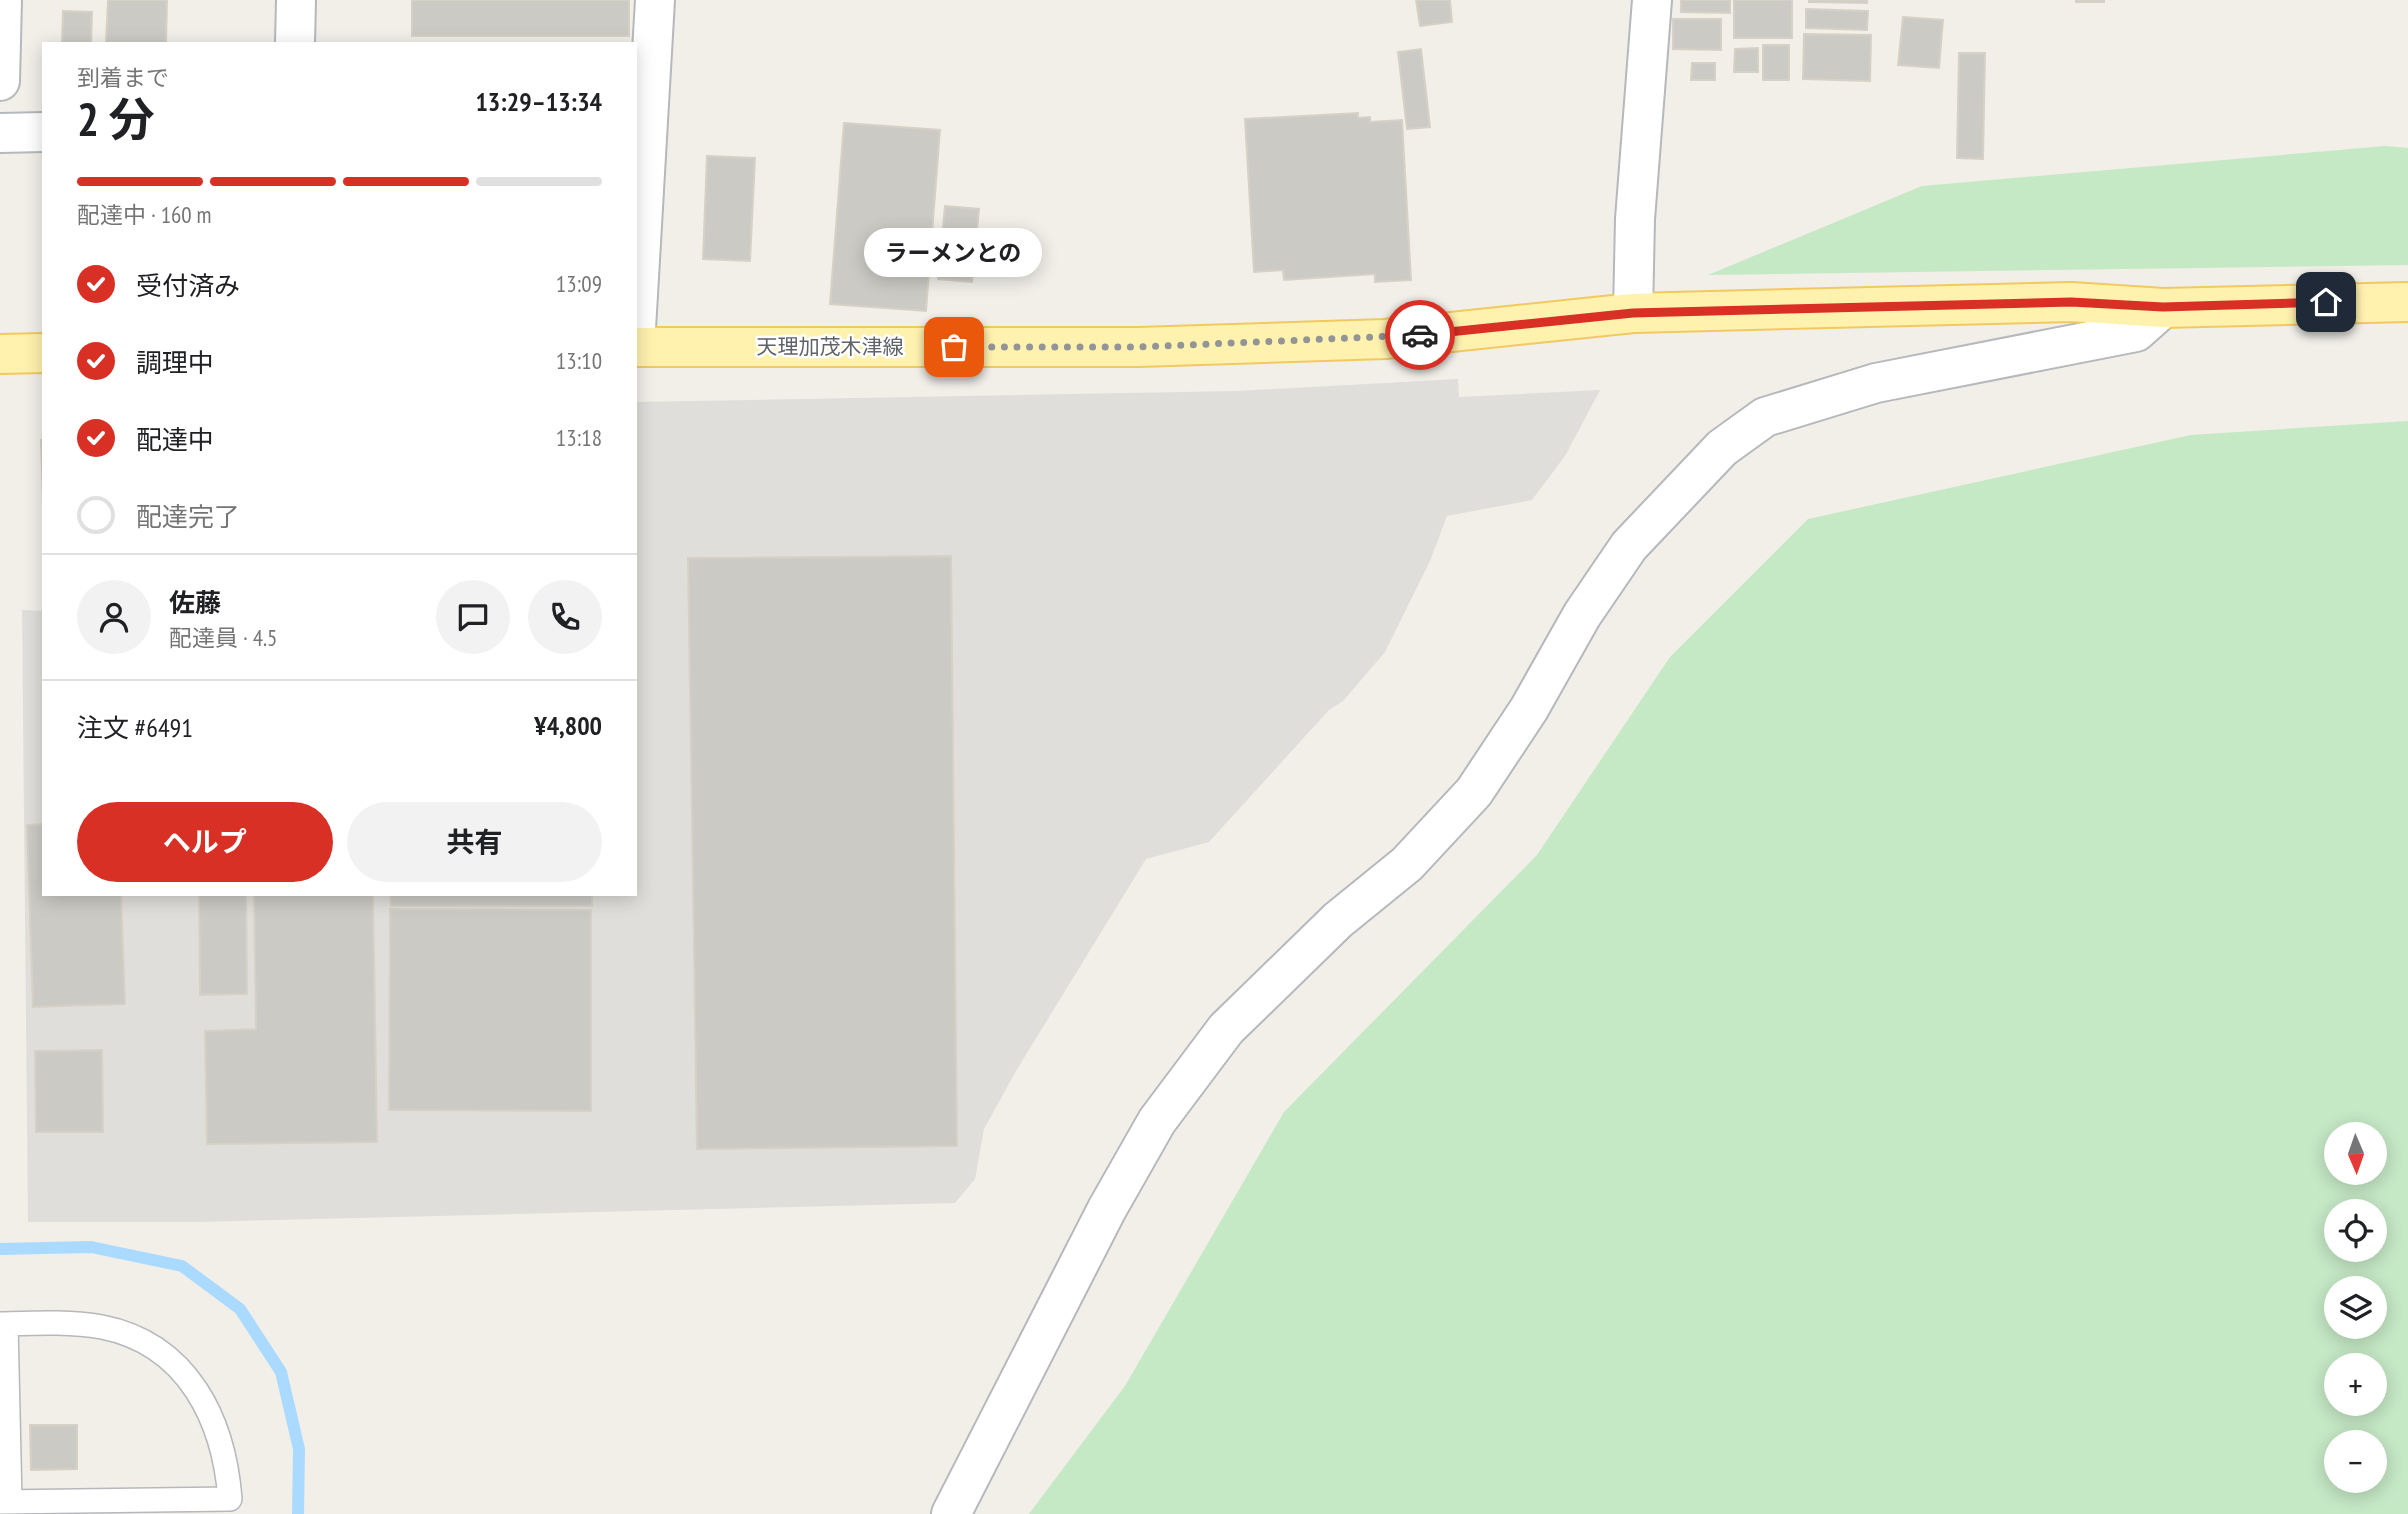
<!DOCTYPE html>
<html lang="ja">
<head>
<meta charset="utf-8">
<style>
	:root { --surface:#fff; --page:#f2f2f2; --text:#202124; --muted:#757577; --line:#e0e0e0; --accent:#d93025 }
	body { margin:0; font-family:"PT Sans Narrow","Noto Sans JP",sans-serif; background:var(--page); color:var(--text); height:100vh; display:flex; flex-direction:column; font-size:26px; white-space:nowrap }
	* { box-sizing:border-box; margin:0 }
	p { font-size:23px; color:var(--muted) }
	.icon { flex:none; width:38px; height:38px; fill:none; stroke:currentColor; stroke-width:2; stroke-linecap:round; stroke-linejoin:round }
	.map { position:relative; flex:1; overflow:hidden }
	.sheet { position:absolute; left:42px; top:42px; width:595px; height:854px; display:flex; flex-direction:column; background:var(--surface); border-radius:0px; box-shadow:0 4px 18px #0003 }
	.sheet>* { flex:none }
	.needle { width:46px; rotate:178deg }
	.fabs { position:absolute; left:2324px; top:1122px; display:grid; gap:14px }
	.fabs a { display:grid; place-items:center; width:63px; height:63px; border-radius:50%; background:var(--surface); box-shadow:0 4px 18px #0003; font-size:35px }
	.pin { position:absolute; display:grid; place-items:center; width:60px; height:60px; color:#fff; margin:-30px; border-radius:14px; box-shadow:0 4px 10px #0006 }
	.courier { position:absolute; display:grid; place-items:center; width:70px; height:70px; margin:-35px; border:5px solid #d93025; border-radius:50%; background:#fff; color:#222; box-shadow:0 2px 9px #0007 }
	.bubble { position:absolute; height:49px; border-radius:24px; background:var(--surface); box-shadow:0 4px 18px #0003; font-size:23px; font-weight:700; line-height:49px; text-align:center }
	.summary em { font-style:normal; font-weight:700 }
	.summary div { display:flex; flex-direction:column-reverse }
	.summary { display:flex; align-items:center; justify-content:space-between; height:119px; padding:0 35px }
	h1 { font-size:46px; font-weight:700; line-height:52px }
	.bar { display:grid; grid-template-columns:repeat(4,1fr); gap:10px 7px; align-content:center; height:84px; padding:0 35px }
	.bar i { height:9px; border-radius:5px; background:var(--line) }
	.bar .on { background:var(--accent) }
	.bar p { grid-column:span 4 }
	.line { display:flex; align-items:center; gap:18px; padding:0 35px; border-top:2px solid var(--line) }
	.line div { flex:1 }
	.round { display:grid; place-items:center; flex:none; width:74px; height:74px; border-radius:37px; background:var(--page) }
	ol { padding:0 35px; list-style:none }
	li { display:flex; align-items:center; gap:21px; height:77px }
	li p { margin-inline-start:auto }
	li .icon { padding:7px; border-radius:50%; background:var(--accent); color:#fff; stroke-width:4 }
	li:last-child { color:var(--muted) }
	li i { width:38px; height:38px; border:4px solid var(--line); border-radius:50% }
	.primary-button { display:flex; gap:14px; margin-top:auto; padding:14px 35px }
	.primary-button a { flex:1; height:80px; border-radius:42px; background:var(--accent); color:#fff; font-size:28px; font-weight:700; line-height:80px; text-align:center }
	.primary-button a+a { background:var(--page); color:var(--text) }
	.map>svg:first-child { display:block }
	.industrial { fill:#e0deda }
	.green { fill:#c5e8c5; fill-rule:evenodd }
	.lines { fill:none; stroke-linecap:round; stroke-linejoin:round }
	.stream { stroke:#aadaff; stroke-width:12 }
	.building { fill:#cccac5; stroke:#d6d1c6; stroke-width:2 }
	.service-casing { stroke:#b5b8bc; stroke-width:26 }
	.minor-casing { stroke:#b5b8bc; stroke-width:42 }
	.primary-casing { stroke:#f2c960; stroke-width:42 }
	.service { stroke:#fff; stroke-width:23 }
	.minor { stroke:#fff; stroke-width:38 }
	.primary { stroke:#fff2af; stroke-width:38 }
	.done { stroke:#929495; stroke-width:7; stroke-dasharray:0 12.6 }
	.route { stroke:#d93025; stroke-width:9 }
	.labels { text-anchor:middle; stroke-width:5; stroke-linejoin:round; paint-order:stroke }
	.street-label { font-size:21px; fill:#5f6368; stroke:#fff }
</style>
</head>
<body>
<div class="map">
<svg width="2408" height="1514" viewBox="0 0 2408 1514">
	<rect width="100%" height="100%" fill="#f1efe8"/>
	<path class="industrial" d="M1458,379L1459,397L1600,390L1565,456L1532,500L1447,516L1430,561L1385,652L1343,701L1329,710L1209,842L1146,859L1016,1071L984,1129L975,1179L955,1203L198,1222H28L22,610L44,611V894H635V402L1237,391Z"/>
	<path class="green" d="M2386,146L2408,148V265L1708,275L1922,186Z
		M2408,421V1514H1029L1125,1386L1284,1112L1537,855L1670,657L1808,519L2191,435ZM2336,1134H2375V1172H2336ZM2336,1211H2375V1250H2336ZM2336,1288H2375V1326H2336ZM2336,1365H2375V1404H2336ZM2336,1442H2375V1480H2336Z"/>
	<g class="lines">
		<path class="stream" d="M0,1249L91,1247L182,1266L240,1309L281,1372L299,1449L298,1514"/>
	</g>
	<path class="building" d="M108,0H167L166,44H106Z
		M412,0H629V36H412Z
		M1416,0H1450L1452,22L1420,26Z
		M1681,0H1730V13L1681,12Z
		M1734,0H1792V38H1734Z
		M1809,0H1867V3L1809,2Z
		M2076,0H2104V2H2076Z
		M1806,9L1868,11L1867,30L1806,28Z
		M63,11L92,12L91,44H62Z
		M1903,17L1943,20L1939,68L1898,65Z
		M1673,19H1721V50L1673,49Z
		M1804,34L1871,35L1870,81L1803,79Z
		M1763,45H1789V80H1763Z
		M1758,48V72H1734L1735,49Z
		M1421,49L1430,127L1407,129L1398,52Z
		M1959,53H1985L1983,159L1957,158Z
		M1692,63H1715V80H1691Z
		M1358,113V118L1370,117V122L1402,120L1411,280L1375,282V274L1284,280L1283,270L1254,272L1245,119Z
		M844,123L940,130L926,311L830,304Z
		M707,156L755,158L750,261L703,259Z
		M945,206L979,209L972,282L938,279Z
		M41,440H44V500H43Z
		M951,556L957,1146L697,1149L688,558Z
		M44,824V894H121L125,1004L33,1007L27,825Z
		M199,894H246L247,994L200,995Z
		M254,894H373L377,1142L207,1144L205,1031L256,1029Z
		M390,894H592V906H391Z
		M390,909L591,910V1111L389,1110Z
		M102,1050L103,1132H36L35,1051Z
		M30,1425H77V1469L31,1470Z"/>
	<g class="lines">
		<defs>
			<path id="service" d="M0,1324C34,1323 69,1321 102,1327C188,1344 224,1420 230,1499L0,1502
				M6,1324L10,1502"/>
			<path id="minor" d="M295,44L296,0
				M0,81L2,0
				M0,133L44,132
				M1633,313L1635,219L1652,0
				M635,346L655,0
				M951,1514L1107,1209L1157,1121L1226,1029L1338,920L1407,864L1474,792L1529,709L1582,615L1629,546L1722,448L1765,417L1876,383L2136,332L2163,308"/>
			<path id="primary" d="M635,347H1139L1385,339L1633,313L2071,302L2163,308L2408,302
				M0,354L44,353"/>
		</defs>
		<use href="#service" class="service-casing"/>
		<use href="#minor" class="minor-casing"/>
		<use href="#primary" class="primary-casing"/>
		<use href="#service" class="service"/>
		<use href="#minor" class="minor"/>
		<use href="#primary" class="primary"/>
	</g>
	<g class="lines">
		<path class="done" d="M954,347H1139L1420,335"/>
		<path class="route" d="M1420,335L1633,313L2071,302L2163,307L2326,302"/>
	</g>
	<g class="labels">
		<g class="street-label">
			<text x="830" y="354">天理加茂木津線</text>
		</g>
	</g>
</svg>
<div class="fabs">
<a><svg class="needle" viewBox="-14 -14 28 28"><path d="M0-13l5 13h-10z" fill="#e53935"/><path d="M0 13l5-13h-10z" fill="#757577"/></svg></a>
<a><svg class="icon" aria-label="locate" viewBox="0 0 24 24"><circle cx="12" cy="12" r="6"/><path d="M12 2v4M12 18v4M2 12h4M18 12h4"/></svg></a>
<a><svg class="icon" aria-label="layers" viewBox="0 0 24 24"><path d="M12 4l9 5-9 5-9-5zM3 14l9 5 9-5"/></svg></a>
<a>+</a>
<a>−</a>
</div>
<div class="pin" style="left:954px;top:347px;background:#ea580c"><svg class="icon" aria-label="bag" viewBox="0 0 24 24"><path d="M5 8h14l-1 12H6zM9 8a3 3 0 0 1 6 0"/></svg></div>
<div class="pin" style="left:2326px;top:302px;background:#1f2937"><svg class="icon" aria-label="home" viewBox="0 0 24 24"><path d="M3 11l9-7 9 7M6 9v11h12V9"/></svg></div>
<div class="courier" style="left:1420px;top:335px"><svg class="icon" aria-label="car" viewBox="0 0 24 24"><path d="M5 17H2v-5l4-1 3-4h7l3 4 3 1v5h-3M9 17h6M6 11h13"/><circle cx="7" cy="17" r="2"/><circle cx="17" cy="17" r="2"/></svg></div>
<div class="bubble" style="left:864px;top:228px;width:178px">ラーメンとの</div>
<section class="sheet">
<div class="summary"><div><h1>2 分</h1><p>到着まで</p></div><em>13:29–13:34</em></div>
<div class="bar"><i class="on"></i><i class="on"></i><i class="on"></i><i></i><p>配達中 · 160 m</p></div>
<ol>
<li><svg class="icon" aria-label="check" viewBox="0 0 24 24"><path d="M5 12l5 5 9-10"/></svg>受付済み<p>13:09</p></li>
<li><svg class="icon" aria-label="check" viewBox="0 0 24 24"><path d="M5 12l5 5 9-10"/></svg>調理中<p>13:10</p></li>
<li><svg class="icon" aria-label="check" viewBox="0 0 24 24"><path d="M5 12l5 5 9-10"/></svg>配達中<p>13:18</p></li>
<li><i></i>配達完了</li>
</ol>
<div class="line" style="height:126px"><a class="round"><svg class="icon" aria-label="person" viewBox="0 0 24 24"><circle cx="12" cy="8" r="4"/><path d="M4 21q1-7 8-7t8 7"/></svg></a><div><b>佐藤</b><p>配達員 · 4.5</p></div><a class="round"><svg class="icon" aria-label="chat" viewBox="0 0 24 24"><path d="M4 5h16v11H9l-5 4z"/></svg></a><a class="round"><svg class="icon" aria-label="phone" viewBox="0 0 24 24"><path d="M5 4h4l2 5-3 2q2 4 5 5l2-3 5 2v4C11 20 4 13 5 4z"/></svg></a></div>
<div class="line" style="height:91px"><div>注文 #6491</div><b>¥4,800</b></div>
<div class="primary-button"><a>ヘルプ</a><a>共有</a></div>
</section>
</div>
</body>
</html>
